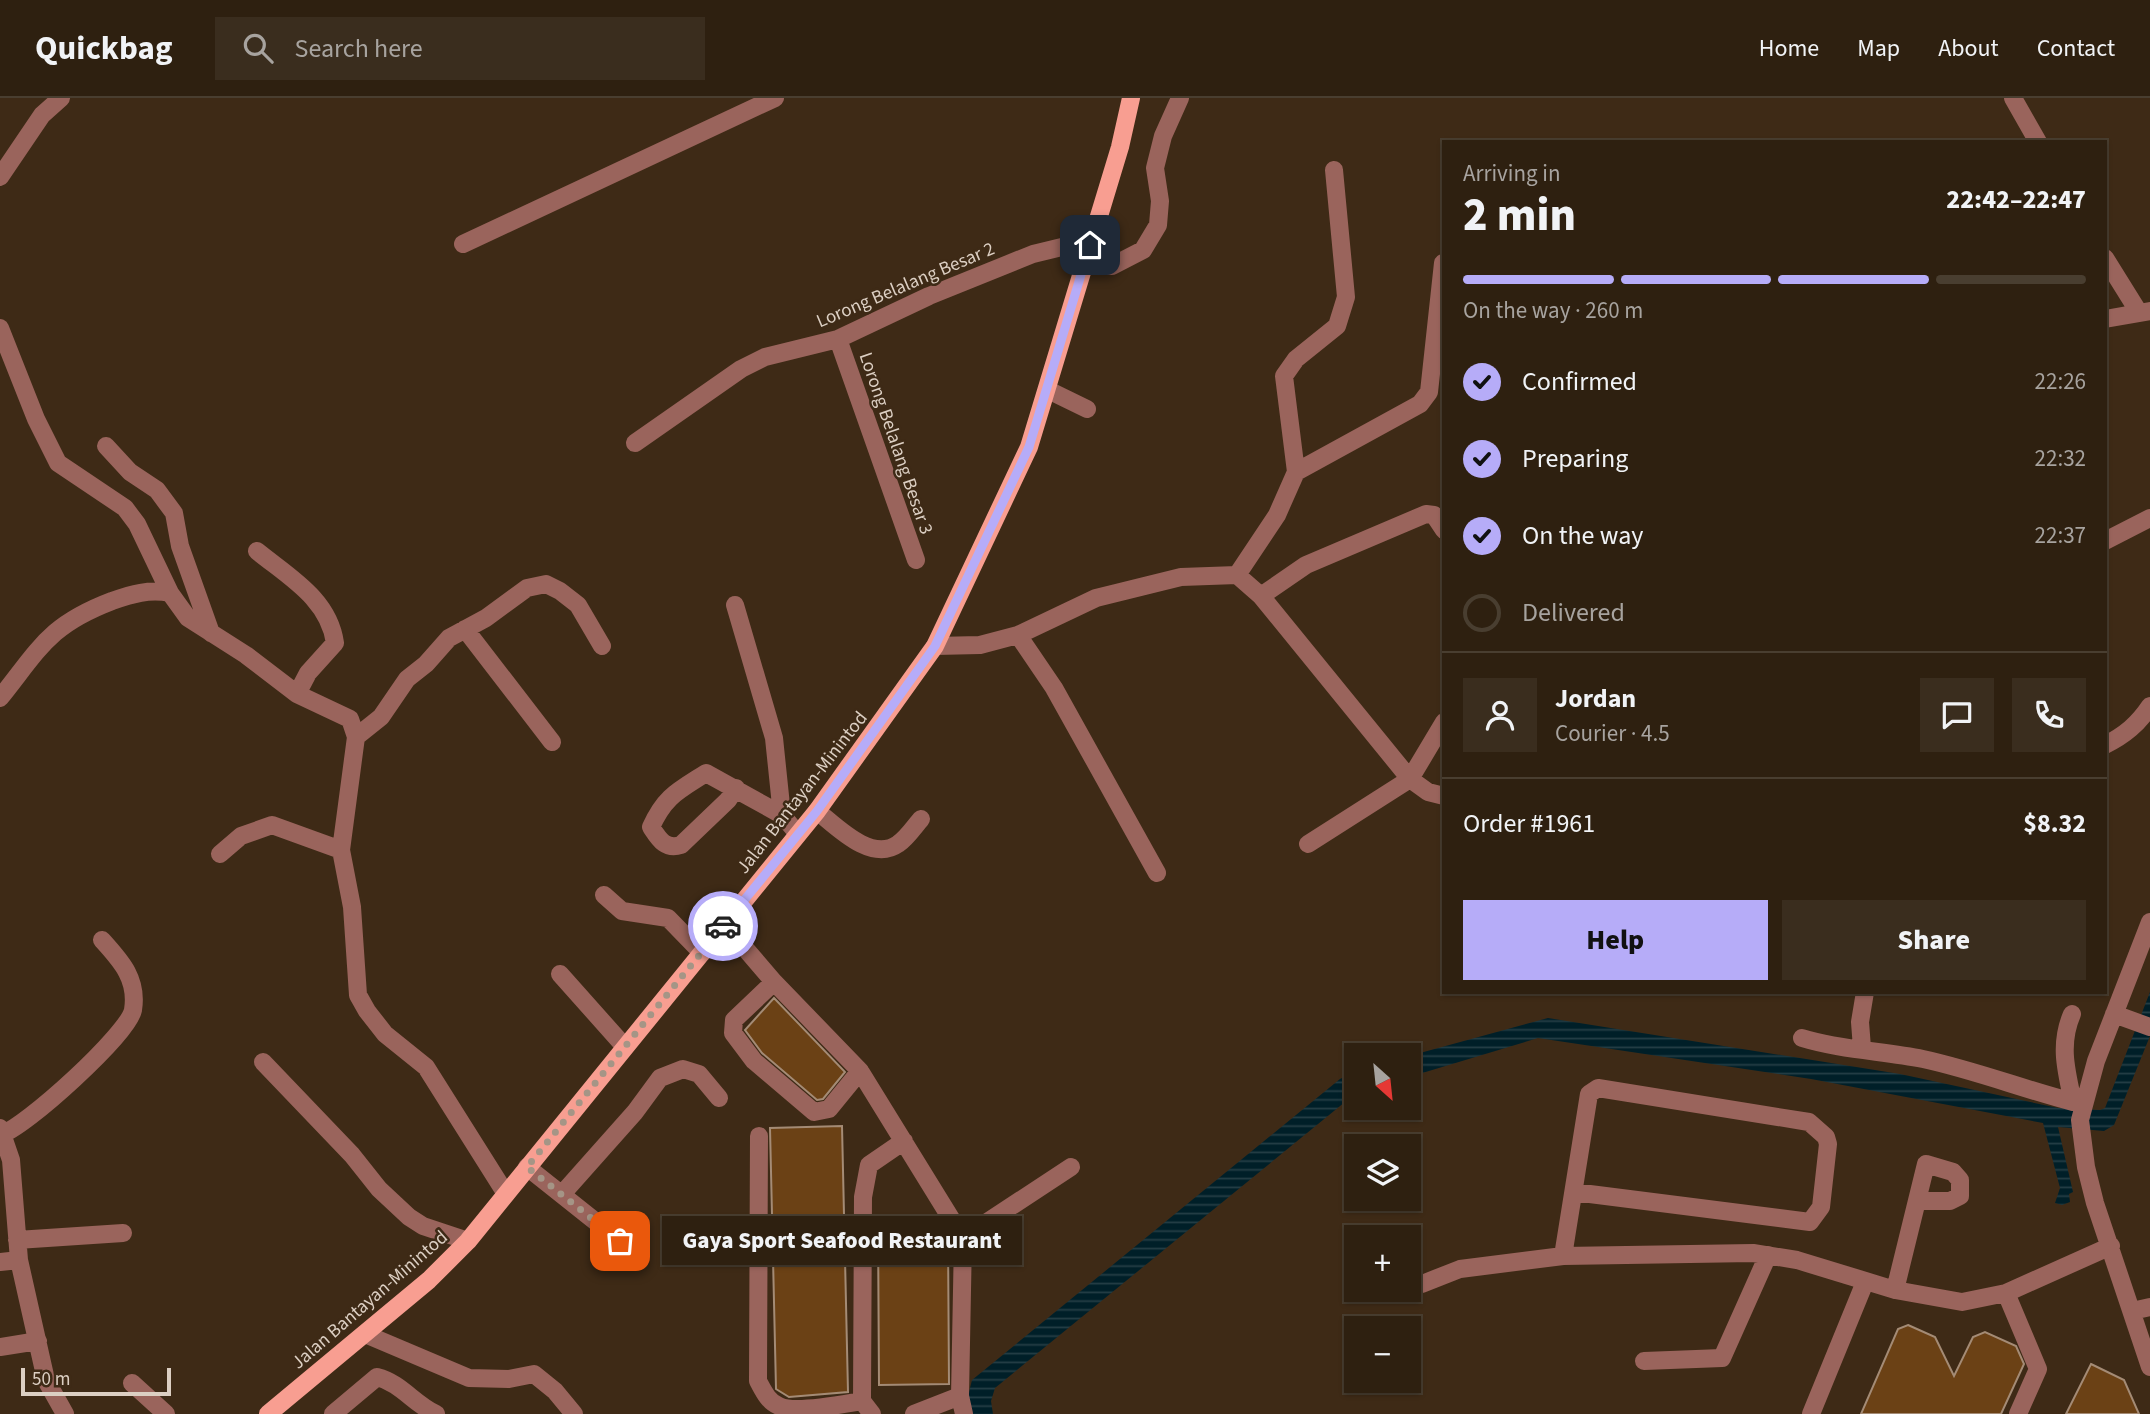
<!DOCTYPE html>
<html lang="en">
<head>
<meta charset="utf-8">
<style>
	:root { --surface:#2e2010; --page:#3a2d1e; --text:#f1f3f6; --muted:#a7a39f; --line:#493e30; --accent:#b6acf8 }
	body { margin:0; font-family:"Source Sans 3",sans-serif; background:var(--page); color:var(--text); height:100vh; display:flex; flex-direction:column; font-size:26px; white-space:nowrap }
	* { box-sizing:border-box; margin:0 }
	p { font-size:23px; color:var(--muted) }
	.icon { flex:none; width:38px; height:38px; fill:none; stroke:currentColor; stroke-width:2; stroke-linecap:round; stroke-linejoin:round }
	.map { position:relative; flex:1; overflow:hidden }
	.side { position:absolute; left:1442px; top:42px; width:665px; height:854px; display:flex; flex-direction:column; background:var(--surface); border-radius:0px; box-shadow:0 2px 5px #0004,0 0 0 2px var(--line) }
	.side>* { flex:none }
	.needle { width:46px; rotate:153deg }
	.fabs { position:absolute; left:1344px; top:945px; display:grid; gap:14px }
	.fabs a { display:grid; place-items:center; width:77px; height:77px; border-radius:0px; background:var(--surface); box-shadow:0 2px 5px #0004,0 0 0 2px var(--line); font-size:35px }
	.scale { position:absolute; left:21px; bottom:18px; width:150px; box-sizing:border-box; padding-left:7px; border:4px solid #dccfc3; border-top:0; font-size:19px; line-height:24px; white-space:nowrap; color:#dccfc3; -webkit-text-stroke:5px #3e2a16; paint-order:stroke }
	.pin { position:absolute; display:grid; place-items:center; width:60px; height:60px; color:#fff; margin:-30px; border-radius:14px; box-shadow:0 4px 10px #0006 }
	.courier { position:absolute; display:grid; place-items:center; width:70px; height:70px; margin:-35px; border:5px solid #b6acf8; border-radius:50%; background:#fff; color:#222; box-shadow:0 2px 9px #0007 }
	.bubble { position:absolute; height:49px; border-radius:0px; background:var(--surface); box-shadow:0 2px 5px #0004,0 0 0 2px var(--line); font-size:23px; font-weight:800; line-height:49px; text-align:center }
	.overview em { font-style:normal; font-weight:800 }
	.overview div { display:flex; flex-direction:column-reverse }
	.overview { display:flex; align-items:center; justify-content:space-between; height:119px; padding:0 21px }
	h1 { font-size:46px; font-weight:800; line-height:52px }
	.bar { display:grid; grid-template-columns:repeat(4,1fr); gap:10px 7px; align-content:center; height:84px; padding:0 21px }
	.bar i { height:9px; border-radius:5px; background:var(--line) }
	.bar .active { background:var(--accent) }
	.bar p { grid-column:span 4 }
	.line { display:flex; align-items:center; gap:18px; padding:0 21px; border-top:2px solid var(--line) }
	.line div { flex:1 }
	.round { display:grid; place-items:center; flex:none; width:74px; height:74px; border-radius:0px; background:var(--page) }
	ol { padding:0 21px; list-style:none }
	li { display:flex; align-items:center; gap:21px; height:77px }
	li p { margin-inline-start:auto }
	li .icon { padding:7px; border-radius:50%; background:var(--accent); color:#111; stroke-width:4 }
	li:last-child { color:var(--muted) }
	li i { width:38px; height:38px; border:4px solid var(--line); border-radius:50% }
	.action { display:flex; gap:14px; margin-top:auto; padding:14px 21px }
	.action a { flex:1; height:80px; border-radius:0px; background:var(--accent); color:#111; font-size:28px; font-weight:800; line-height:80px; text-align:center }
	.action a+a { background:var(--page); color:var(--text) }
	header { display:flex; align-items:center; gap:42px; box-sizing:border-box; height:98px; padding:0 35px; background:var(--surface); border-bottom:2px solid var(--line) }
	header strong { font-size:33px }
	nav { display:flex; gap:38px; margin-inline-start:auto; font-size:24px }
	.search { width:490px; height:63px; background:var(--page); display:flex; align-items:center; gap:18px; box-sizing:border-box; padding:0 24px; border-radius:0px; color:var(--muted); font-size:26px }
	.map>svg:first-child { display:block }
	.water { fill:url(#water-rules) }
	.building { fill:#6b4115; stroke:#a48b75; stroke-width:2 }
	.lines { fill:none; stroke-linecap:round; stroke-linejoin:round }
	.minor { stroke:#9a645c; stroke-width:18 }
	.major { stroke:#f89e91; stroke-width:18 }
	.done { stroke:#a59586; stroke-width:7; stroke-dasharray:0 12.6 }
	.route { stroke:#b6acf8; stroke-width:9 }
	.labels { text-anchor:middle; stroke-width:5; stroke-linejoin:round; paint-order:stroke }
	.street-label { font-size:19px; fill:#dccfc3; stroke:#3e2a16 }
</style>
</head>
<body>
<header>
<strong>Quickbag</strong>
<div class="search"><svg class="icon" aria-label="search" viewBox="0 0 24 24"><circle cx="10" cy="10" r="6"/><path d="M15 15l6 6"/></svg>Search here</div>
<nav><a>Home</a><a>Map</a><a>About</a><a>Contact</a></nav>
</header>
<div class="map">
<svg width="2150" height="1316" viewBox="0 0 2150 1316">
	<defs>
		<pattern id="water-rules" width="6" height="5" patternUnits="userSpaceOnUse" patternTransform="scale(1.75)"><rect width="6" height="5" fill="#001f28"/><path d="M0 2.5h6" fill="none" stroke="#253e46"/></pattern>
	</defs>
	<rect width="100%" height="100%" fill="#3e2a16"/>
	<path class="water" d="M2150,894V938L2114,1027L2104,1033L2058,1029L2073,1094L2069,1096L2070,1104L2062,1107L2055,1105L2060,1090L2043,1025L1811,981L1538,940L1409,979V958L1548,920L1900,976L2058,1010L2100,1012L2105,1010Z
		M1356,973V995L995,1290L991,1303L993,1316H970L967,1302L972,1282L1340,981Z"/>
	<path class="building" d="M774,900L845,974L823,1001L817,1002L762,955L745,932Z
		M842,1028L848,1294L789,1299L776,1291L770,1030Z
		M878,1126H941L948,1138L949,1286L879,1287Z
		M1908,1227L1935,1239L1954,1278L1973,1239L1985,1234L2016,1248L2024,1266L2001,1316H1861L1898,1231Z
		M2091,1266L2124,1282L2139,1316H2066Z"/>
	<g class="lines">
		<path class="minor" d="M2013,0L2038,44
			M0,79L42,17L61,0
			M463,146L775,0
			M2105,160L2138,213
			M1084,165L1112,168L1143,152L1158,127L1160,103L1155,70L1163,38L1180,0
			M2105,221L2150,213
			M0,230L36,321L58,365L125,410L137,426L170,495L188,520L246,557L297,596L350,621L356,639L341,752L352,809L358,897L367,913L385,936L426,969L506,1096
			M838,241L916,462
			M1048,292L1087,311
			M635,345L741,271L765,259L838,241L929,198L1033,156L1066,148L1090,147
			M106,348L130,374L157,392L174,415L180,448L211,535
			M1296,374L1420,306L1429,294L1443,165
			M2105,443L2150,420
			M257,453C289,479 329,501 335,545L308,575L297,596
			M1237,477L1277,417L1296,374L1284,278L1296,261L1337,228L1346,199L1334,72
			M1261,498L1306,467L1426,416L1434,417L1444,432
			M735,507L774,640L782,717L798,736
			M465,531L552,644
			M1018,537L1054,590L1157,775
			M935,548L980,547L1018,537L1096,500L1181,479L1237,477L1261,498L1410,681L1428,694L1444,698
			M0,600C40,550 49,527 112,503C132,496 149,491 170,495
			M356,639L381,619L407,581L426,566L449,540L486,520L527,490L546,486L560,493L578,507L602,548
			M2105,647C2125,637 2138,626 2150,608
			M736,690L728,702L681,747C665,752 659,741 651,729C665,698 678,693 706,675L782,717
			M817,713C836,728 871,765 898,746C907,740 914,729 921,721
			M1308,746L1410,681L1444,624
			M220,756L241,738L272,727L341,752
			M604,797L622,813L668,820L702,855
			M2150,824L2096,963L2080,1022L2086,1069L2095,1105L2150,1269
			M725,827L774,884L860,973L963,1140L960,1298L964,1316
			M560,876L625,949
			M774,884L734,922L733,935L754,963L814,1014L829,1011L860,973
			M2072,916C2059,946 2066,972 2073,1004
			M2114,916L2150,929
			M1802,940C1841,952 1883,953 1923,961C1974,972 2023,991 2073,1004L2083,1003
			M1862,950L1860,924L1865,894
			M263,964L352,1057L379,1091L409,1119L423,1128L468,1143
			M0,1030L11,1062L19,1162L46,1282L65,1316
			M0,1037C25,1030 128,936 133,912C138,881 121,863 102,842
			M759,1038L758,1283C763,1292 768,1304 779,1308C795,1316 843,1306 862,1303
			M527,1069L620,1143
			M563,1095L635,1014L660,980L683,971L699,976L719,1000
			M963,1140L1071,1069
			M17,1142L123,1135
			M1563,1158L1589,996L1598,990L1809,1024L1826,1039L1828,1046L1821,1109L1810,1124L1574,1094
			M0,1164L19,1162
			M1422,1186L1460,1171L1563,1158L1753,1155L1797,1162L1895,1192L1962,1204L2006,1195L2111,1148
			M1895,1192L1926,1066L1953,1074L1960,1082V1098L1950,1103H1917
			M2006,1195L2038,1271L2018,1316
			M2132,1213L2150,1209
			M365,1236L469,1280L509,1281L534,1276L555,1293L574,1316
			M0,1249L38,1243
			M1644,1263L1722,1260L1768,1157
			M132,1285L166,1316
			M333,1316L377,1279C401,1285 414,1306 436,1316
			M872,1316L862,1303L863,1099L869,1067L904,1043
			M914,1316L960,1298
			M1811,1316L1865,1184"/>
		<path class="major" d="M268,1316L429,1182L468,1143L817,713L935,548L1029,349L1120,49L1131,0"/>
	</g>
	<g class="lines">
		<path class="done" d="M620,1143L527,1069L723,828"/>
		<path class="route" d="M723,828L817,713L935,548L1029,349L1090,147"/>
	</g>
	<g class="labels">
		<g class="street-label">
			<text transform="translate(905 186) rotate(-23)" y="7">Lorong Belalang Besar 2</text>
			<text transform="translate(897 345) rotate(71)" y="7">Lorong Belalang Besar 3</text>
			<text transform="translate(801 694) rotate(-52)" y="7">Jalan Bantayan-Minintod</text>
			<text transform="translate(369 1201) rotate(-41)" y="7">Jalan Bantayan-Minintod</text>
		</g>
	</g>
</svg>
<div class="fabs">
<a><svg class="needle" viewBox="-14 -14 28 28"><path d="M0-13l5 13h-10z" fill="#e53935"/><path d="M0 13l5-13h-10z" fill="#a7a39f"/></svg></a>
<a><svg class="icon" aria-label="layers" viewBox="0 0 24 24"><path d="M12 4l9 5-9 5-9-5zM3 14l9 5 9-5"/></svg></a>
<a>+</a>
<a>−</a>
</div>
<div class="scale">50 m</div>
<div class="pin" style="left:620px;top:1143px;background:#ea580c"><svg class="icon" aria-label="bag" viewBox="0 0 24 24"><path d="M5 8h14l-1 12H6zM9 8a3 3 0 0 1 6 0"/></svg></div>
<div class="pin" style="left:1090px;top:147px;background:#1f2937"><svg class="icon" aria-label="home" viewBox="0 0 24 24"><path d="M3 11l9-7 9 7M6 9v11h12V9"/></svg></div>
<div class="courier" style="left:723px;top:828px"><svg class="icon" aria-label="car" viewBox="0 0 24 24"><path d="M5 17H2v-5l4-1 3-4h7l3 4 3 1v5h-3M9 17h6M6 11h13"/><circle cx="7" cy="17" r="2"/><circle cx="17" cy="17" r="2"/></svg></div>
<div class="bubble" style="left:662px;top:1118px;width:360px">Gaya Sport Seafood Restaurant</div>
<section class="side">
<div class="overview"><div><h1>2 min</h1><p>Arriving in</p></div><em>22:42–22:47</em></div>
<div class="bar"><i class="active"></i><i class="active"></i><i class="active"></i><i></i><p>On the way · 260 m</p></div>
<ol>
<li><svg class="icon" aria-label="check" viewBox="0 0 24 24"><path d="M5 12l5 5 9-10"/></svg>Confirmed<p>22:26</p></li>
<li><svg class="icon" aria-label="check" viewBox="0 0 24 24"><path d="M5 12l5 5 9-10"/></svg>Preparing<p>22:32</p></li>
<li><svg class="icon" aria-label="check" viewBox="0 0 24 24"><path d="M5 12l5 5 9-10"/></svg>On the way<p>22:37</p></li>
<li><i></i>Delivered</li>
</ol>
<div class="line" style="height:126px"><a class="round"><svg class="icon" aria-label="person" viewBox="0 0 24 24"><circle cx="12" cy="8" r="4"/><path d="M4 21q1-7 8-7t8 7"/></svg></a><div><b>Jordan</b><p>Courier · 4.5</p></div><a class="round"><svg class="icon" aria-label="chat" viewBox="0 0 24 24"><path d="M4 5h16v11H9l-5 4z"/></svg></a><a class="round"><svg class="icon" aria-label="phone" viewBox="0 0 24 24"><path d="M5 4h4l2 5-3 2q2 4 5 5l2-3 5 2v4C11 20 4 13 5 4z"/></svg></a></div>
<div class="line" style="height:91px"><div>Order #1961</div><b>$8.32</b></div>
<div class="action"><a>Help</a><a>Share</a></div>
</section>
</div>
</body>
</html>
